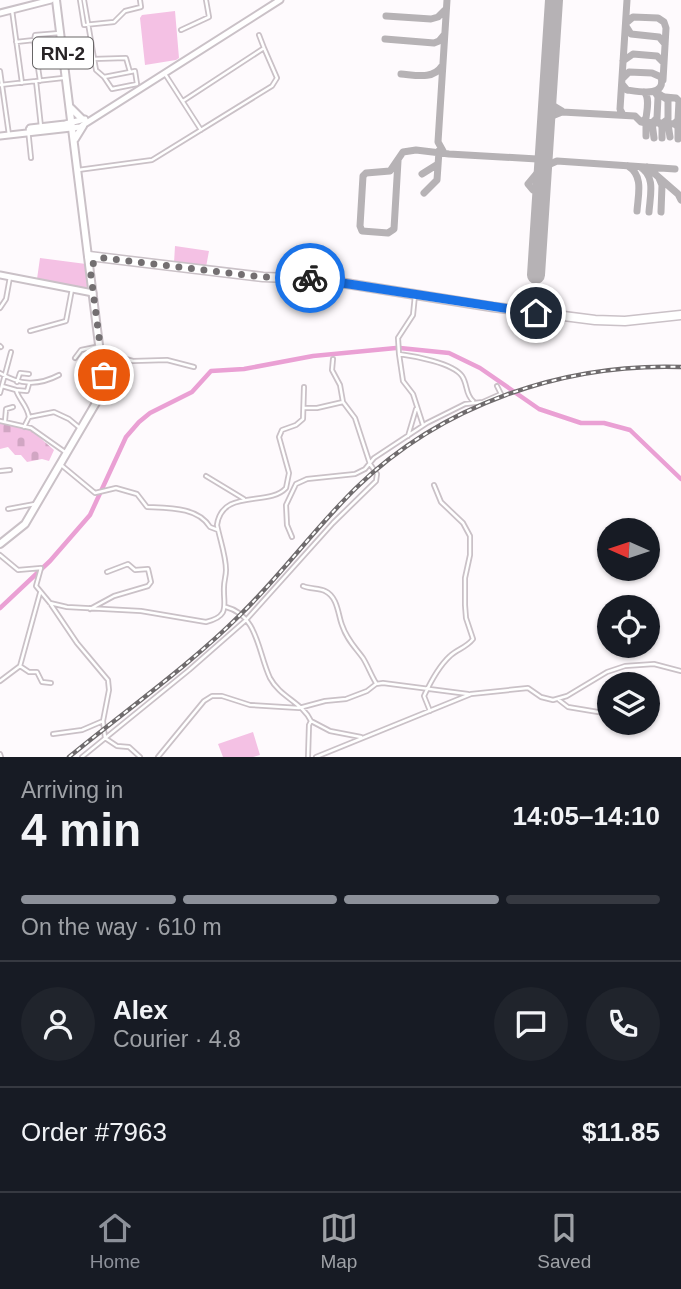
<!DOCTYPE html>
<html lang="en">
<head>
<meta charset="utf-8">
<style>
	:root { --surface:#171b24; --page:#20242c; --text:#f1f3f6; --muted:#9ea1a6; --line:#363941; --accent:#8c9099 }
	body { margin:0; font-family:Arial,sans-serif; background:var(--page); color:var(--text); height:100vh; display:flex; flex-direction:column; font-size:26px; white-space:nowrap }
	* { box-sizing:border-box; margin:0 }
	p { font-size:23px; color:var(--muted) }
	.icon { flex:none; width:38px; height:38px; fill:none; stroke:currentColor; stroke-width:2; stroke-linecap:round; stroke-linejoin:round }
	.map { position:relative; height:757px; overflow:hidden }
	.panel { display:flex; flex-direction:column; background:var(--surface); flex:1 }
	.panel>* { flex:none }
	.needle { width:46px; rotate:273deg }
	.fabs { position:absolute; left:597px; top:518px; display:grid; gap:14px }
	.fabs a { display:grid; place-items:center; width:63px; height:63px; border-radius:50%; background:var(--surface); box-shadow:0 2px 5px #0004; font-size:35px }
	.pin { position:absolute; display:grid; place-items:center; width:60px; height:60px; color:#fff; margin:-30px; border:4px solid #fff; border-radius:50%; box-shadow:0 2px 7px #0007 }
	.courier { position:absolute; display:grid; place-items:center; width:70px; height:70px; margin:-35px; border:5px solid #1a73e8; border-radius:50%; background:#fff; color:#222; box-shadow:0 2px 9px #0007 }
	.overview em { font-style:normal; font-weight:600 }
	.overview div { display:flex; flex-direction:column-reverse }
	.overview { display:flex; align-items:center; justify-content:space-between; height:119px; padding:0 21px }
	h1 { font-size:46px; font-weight:600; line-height:52px }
	.bar { display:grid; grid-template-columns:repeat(4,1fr); gap:10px 7px; align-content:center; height:84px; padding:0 21px }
	.bar i { height:9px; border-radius:5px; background:var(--line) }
	.bar .current { background:var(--accent) }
	.bar p { grid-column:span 4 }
	.line { display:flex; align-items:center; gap:18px; padding:0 21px; border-top:2px solid var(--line) }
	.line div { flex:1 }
	.round { display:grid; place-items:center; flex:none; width:74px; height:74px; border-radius:37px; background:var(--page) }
	.tabs { display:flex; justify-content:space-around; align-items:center; height:98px; border-top:2px solid var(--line); background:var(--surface); font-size:19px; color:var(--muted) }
	.tabs a { display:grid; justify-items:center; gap:4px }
	.tabs .current { color:var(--accent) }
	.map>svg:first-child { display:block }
	.cemetery { fill:url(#cemetery-stones) }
	.garden { fill:#f4c1e4 }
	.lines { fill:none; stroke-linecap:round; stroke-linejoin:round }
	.river { stroke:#eaa0d4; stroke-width:4.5 }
	.taxiway { stroke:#b6b2b5; stroke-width:7 }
	.runway { stroke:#b6b2b5; stroke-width:18 }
	.street-casing { stroke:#cac1c7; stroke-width:6 }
	.secondary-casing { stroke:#cac1c7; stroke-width:9 }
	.primary-casing { stroke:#cac1c7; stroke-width:10 }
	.highway-casing { stroke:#cac1c7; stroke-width:11 }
	.street { stroke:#fff; stroke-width:2.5 }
	.secondary { stroke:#fff; stroke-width:5 }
	.primary { stroke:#fff; stroke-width:6 }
	.highway { stroke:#fff; stroke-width:8 }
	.rail-casing { stroke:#6f6b6d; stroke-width:4.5 }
	.rail { stroke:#fff; stroke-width:2; stroke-dasharray:5; stroke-linecap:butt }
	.done { stroke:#736f71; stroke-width:7; stroke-dasharray:0 12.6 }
	.route { stroke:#1a73e8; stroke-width:9 }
	.labels { text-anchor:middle; stroke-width:6; stroke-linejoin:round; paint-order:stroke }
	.shield { fill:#fff; stroke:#686667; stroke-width:2 }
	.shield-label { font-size:19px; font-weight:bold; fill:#282426 }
</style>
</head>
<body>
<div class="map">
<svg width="681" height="757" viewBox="0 0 681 757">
	<defs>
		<pattern id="cemetery-stones" width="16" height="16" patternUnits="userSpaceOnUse" patternTransform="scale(1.75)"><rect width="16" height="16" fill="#f4c1e4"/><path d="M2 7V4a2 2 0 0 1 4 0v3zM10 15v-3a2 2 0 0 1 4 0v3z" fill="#d1a6c3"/></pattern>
	</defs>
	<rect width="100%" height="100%" fill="#fefafd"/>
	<path class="cemetery" d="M0,422L31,430L54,450L49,461L42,459L27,462L21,455H15L8,447L0,449Z"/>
	<path class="garden" d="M175,11L179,58L176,60L145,65L140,18L142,15Z
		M175,246L209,251L206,267L174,263Z
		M40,258L86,264L89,289L37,279Z
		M253,732L260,755L253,757H223L218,744Z"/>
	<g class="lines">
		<path class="river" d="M400,348L449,353L480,368L539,409L581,423H604L630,430L681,479
			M0,608L50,561L90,515L126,437L139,422L150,413L192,392L211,371L244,369L313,356L396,348"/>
		<path class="taxiway" d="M386,16L431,19L438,17L445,10
			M626,23L633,17L658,18L664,22L666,28L664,63
			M626,26L631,34L659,37L665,44
			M385,39L434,43L439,41L444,35
			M623,61L633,54L657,56L664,63L663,80
			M401,74C415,75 433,80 442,66
			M622,79L629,72L652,73L661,77C666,97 641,92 627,90L622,84
			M656,92L668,100V119L663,123
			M548,96L552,105L562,111
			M665,97L676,98L679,101L678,120L674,124
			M623,115L620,109L627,0
			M642,122L646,118C647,110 650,97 644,92
			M644,122L646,125V136
			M546,123L552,116L562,112L635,116L641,122L681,124
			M660,123L662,127V138
			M668,124L670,137
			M676,124L678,128V139
			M654,138L652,123L657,118L658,97L655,92
			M443,151L438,142L447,0
			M398,161L394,229L388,233L362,231L360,226L363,176L366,173L390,171L403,152L416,150L449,154L537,159L544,155
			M628,166C644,176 638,195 637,211
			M640,167C656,176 650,196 649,212
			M647,167L678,194L681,200
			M543,170L548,165L557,161L675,169
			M422,174L438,164
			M659,178L662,185L661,212
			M542,188L533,190L528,184L543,166
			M424,193L437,180L439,151"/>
		<path class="runway" d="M536,275L554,0"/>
		<defs>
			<path id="street" d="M80,0L84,25L114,22L125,11L141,7L140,0
				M84,0L96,70L104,77L135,71L137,84L112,89L104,77
				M12,10L22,83
				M181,30L209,17L206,0
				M34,40L35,35L60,33
				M16,42L34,40L40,81
				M93,59L126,58L130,72
				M0,71L9,135
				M165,74L201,130
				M36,81L41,127
				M0,85L63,78
				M183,101L264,48L259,35
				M28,129L31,158
				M78,170L152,160L272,86L277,78L264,48
				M415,295L413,315L398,338L399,354L403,381L413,394L423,425
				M0,308L6,299L10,277
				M30,331L66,321L72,289
				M0,346L1,347
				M100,352L133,361L167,360L194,367
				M399,354C414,356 453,363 462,376C468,385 465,394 473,401
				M75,358L81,350L100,346
				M0,373C20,385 38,386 59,375
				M17,382L20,373L29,374
				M2,386L16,390C19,400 27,405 29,417L24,427
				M106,387L125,359
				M16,390L27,391L29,384
				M0,393L11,352
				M305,408H317L343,402
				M29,417L54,412L69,419L81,429
				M0,421L31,428L65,452
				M5,421L6,409L13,407
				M408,436L416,409
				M60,464L95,493L116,488L137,494L147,507C169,508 198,507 210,527L218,530
				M0,471L10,470
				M206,476L244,499
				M8,509L35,504
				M292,537L287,525L286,505L296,484L307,479L355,474L365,469L374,458L427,423L465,404L483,402L501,394L497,386
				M0,555L18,570L41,568L36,586L50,603L77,643L108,680L109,690L103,721L105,738L117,746L129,747L140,757
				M303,586C310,589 319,588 325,591C338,597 338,615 342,625C347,640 355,647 363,658C368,666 371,675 376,683
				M50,603L67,607L141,611L206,622C231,616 223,605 224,587C224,581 226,576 226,570C226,556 220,540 217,525C222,488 269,507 286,488L289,473L279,437L282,430L296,425L303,419L304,387
				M226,607C258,615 258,653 270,678C280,697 303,703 311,721L309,725L308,757
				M90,609L114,596L148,586L151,582L148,569L135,570L128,564L107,572
				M20,666L29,672H37L42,682L51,683
				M0,681L20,666L40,593
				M559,700L568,707L598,712
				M430,711L424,696C430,683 439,666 450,656C457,649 466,648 473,639L466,618L465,605V578L470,555V536L463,523L441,502L434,485
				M311,721L330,731L361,737
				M53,734L82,730L103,721
				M0,754L1,757
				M82,757L189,670L246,620L333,523L376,481L377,474L370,464L355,418L343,402L340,385L332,370L333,359
				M158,757L204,701L212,696H222L250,705L299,708L325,701L346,699L367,691L376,684L383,683L468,694
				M316,757L471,694L528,688L541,697L553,700L567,696L607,672L625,666L654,664L681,671"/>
			<path id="secondary" d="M0,13L51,0
				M30,128L65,124L85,119
				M0,136L80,127L280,0
				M0,275L93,293"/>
			<path id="primary" d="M71,108L82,119
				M75,139L83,126
				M0,544L25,524L100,396L104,385L56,0"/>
			<path id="highway" d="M89,256L263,277L318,279L493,307L595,320L625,321L681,315"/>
		</defs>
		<use href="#street" class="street-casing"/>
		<use href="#secondary" class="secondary-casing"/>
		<use href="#primary" class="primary-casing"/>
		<use href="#highway" class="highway-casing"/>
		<use href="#street" class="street"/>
		<use href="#secondary" class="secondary"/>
		<use href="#primary" class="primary"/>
		<use href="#highway" class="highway"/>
		<defs>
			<path id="rail" d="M69,757C126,710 189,666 241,614C282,574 315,528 356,488C441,405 563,363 681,367"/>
		</defs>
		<use href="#rail" class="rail-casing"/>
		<use href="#rail" class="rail"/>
	</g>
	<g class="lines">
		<path class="done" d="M104,375L90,268L96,260L103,258L263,277L310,278"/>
		<path class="route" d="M310,278L536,313"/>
	</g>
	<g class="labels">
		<rect class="shield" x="33" y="37.5" width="60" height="31" rx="5"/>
		<g class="shield-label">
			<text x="63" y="60">RN-2</text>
		</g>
	</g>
</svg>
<div class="fabs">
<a><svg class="needle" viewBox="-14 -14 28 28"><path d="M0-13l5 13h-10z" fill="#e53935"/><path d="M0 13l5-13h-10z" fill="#9ea1a6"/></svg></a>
<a><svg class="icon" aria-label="locate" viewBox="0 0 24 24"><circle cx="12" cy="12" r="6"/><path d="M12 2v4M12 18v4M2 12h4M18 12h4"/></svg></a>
<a><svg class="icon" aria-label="layers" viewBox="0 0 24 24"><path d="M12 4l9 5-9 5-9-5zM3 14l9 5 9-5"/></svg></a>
</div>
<div class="pin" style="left:104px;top:375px;background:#ea580c"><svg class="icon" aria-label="bag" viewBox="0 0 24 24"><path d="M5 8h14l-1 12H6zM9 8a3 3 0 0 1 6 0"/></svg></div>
<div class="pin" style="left:536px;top:313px;background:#1f2937"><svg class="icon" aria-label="home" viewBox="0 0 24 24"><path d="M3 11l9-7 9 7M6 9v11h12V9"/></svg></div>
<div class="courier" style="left:310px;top:278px"><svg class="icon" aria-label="bike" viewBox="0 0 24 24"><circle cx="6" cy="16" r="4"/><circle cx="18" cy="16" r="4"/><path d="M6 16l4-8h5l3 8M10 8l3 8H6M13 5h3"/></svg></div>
</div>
<section class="panel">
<div class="overview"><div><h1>4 min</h1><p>Arriving in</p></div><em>14:05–14:10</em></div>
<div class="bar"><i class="current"></i><i class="current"></i><i class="current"></i><i></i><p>On the way · 610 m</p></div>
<div class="line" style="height:126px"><a class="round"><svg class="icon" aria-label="person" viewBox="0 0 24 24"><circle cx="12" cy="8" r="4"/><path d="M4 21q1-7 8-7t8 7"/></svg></a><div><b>Alex</b><p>Courier · 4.8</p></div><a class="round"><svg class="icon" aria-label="chat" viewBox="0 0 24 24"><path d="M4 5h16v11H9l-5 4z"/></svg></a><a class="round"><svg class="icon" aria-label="phone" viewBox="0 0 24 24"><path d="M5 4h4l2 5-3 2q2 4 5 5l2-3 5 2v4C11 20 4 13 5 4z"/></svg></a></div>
<div class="line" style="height:91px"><div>Order #7963</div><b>$11.85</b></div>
</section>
<nav class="tabs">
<a class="current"><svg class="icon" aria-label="home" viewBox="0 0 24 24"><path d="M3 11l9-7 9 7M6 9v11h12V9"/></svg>Home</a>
<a><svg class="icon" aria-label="map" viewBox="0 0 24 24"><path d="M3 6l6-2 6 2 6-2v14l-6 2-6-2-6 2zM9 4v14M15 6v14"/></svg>Map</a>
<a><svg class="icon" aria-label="saved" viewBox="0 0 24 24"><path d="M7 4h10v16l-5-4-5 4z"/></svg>Saved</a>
</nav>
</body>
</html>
